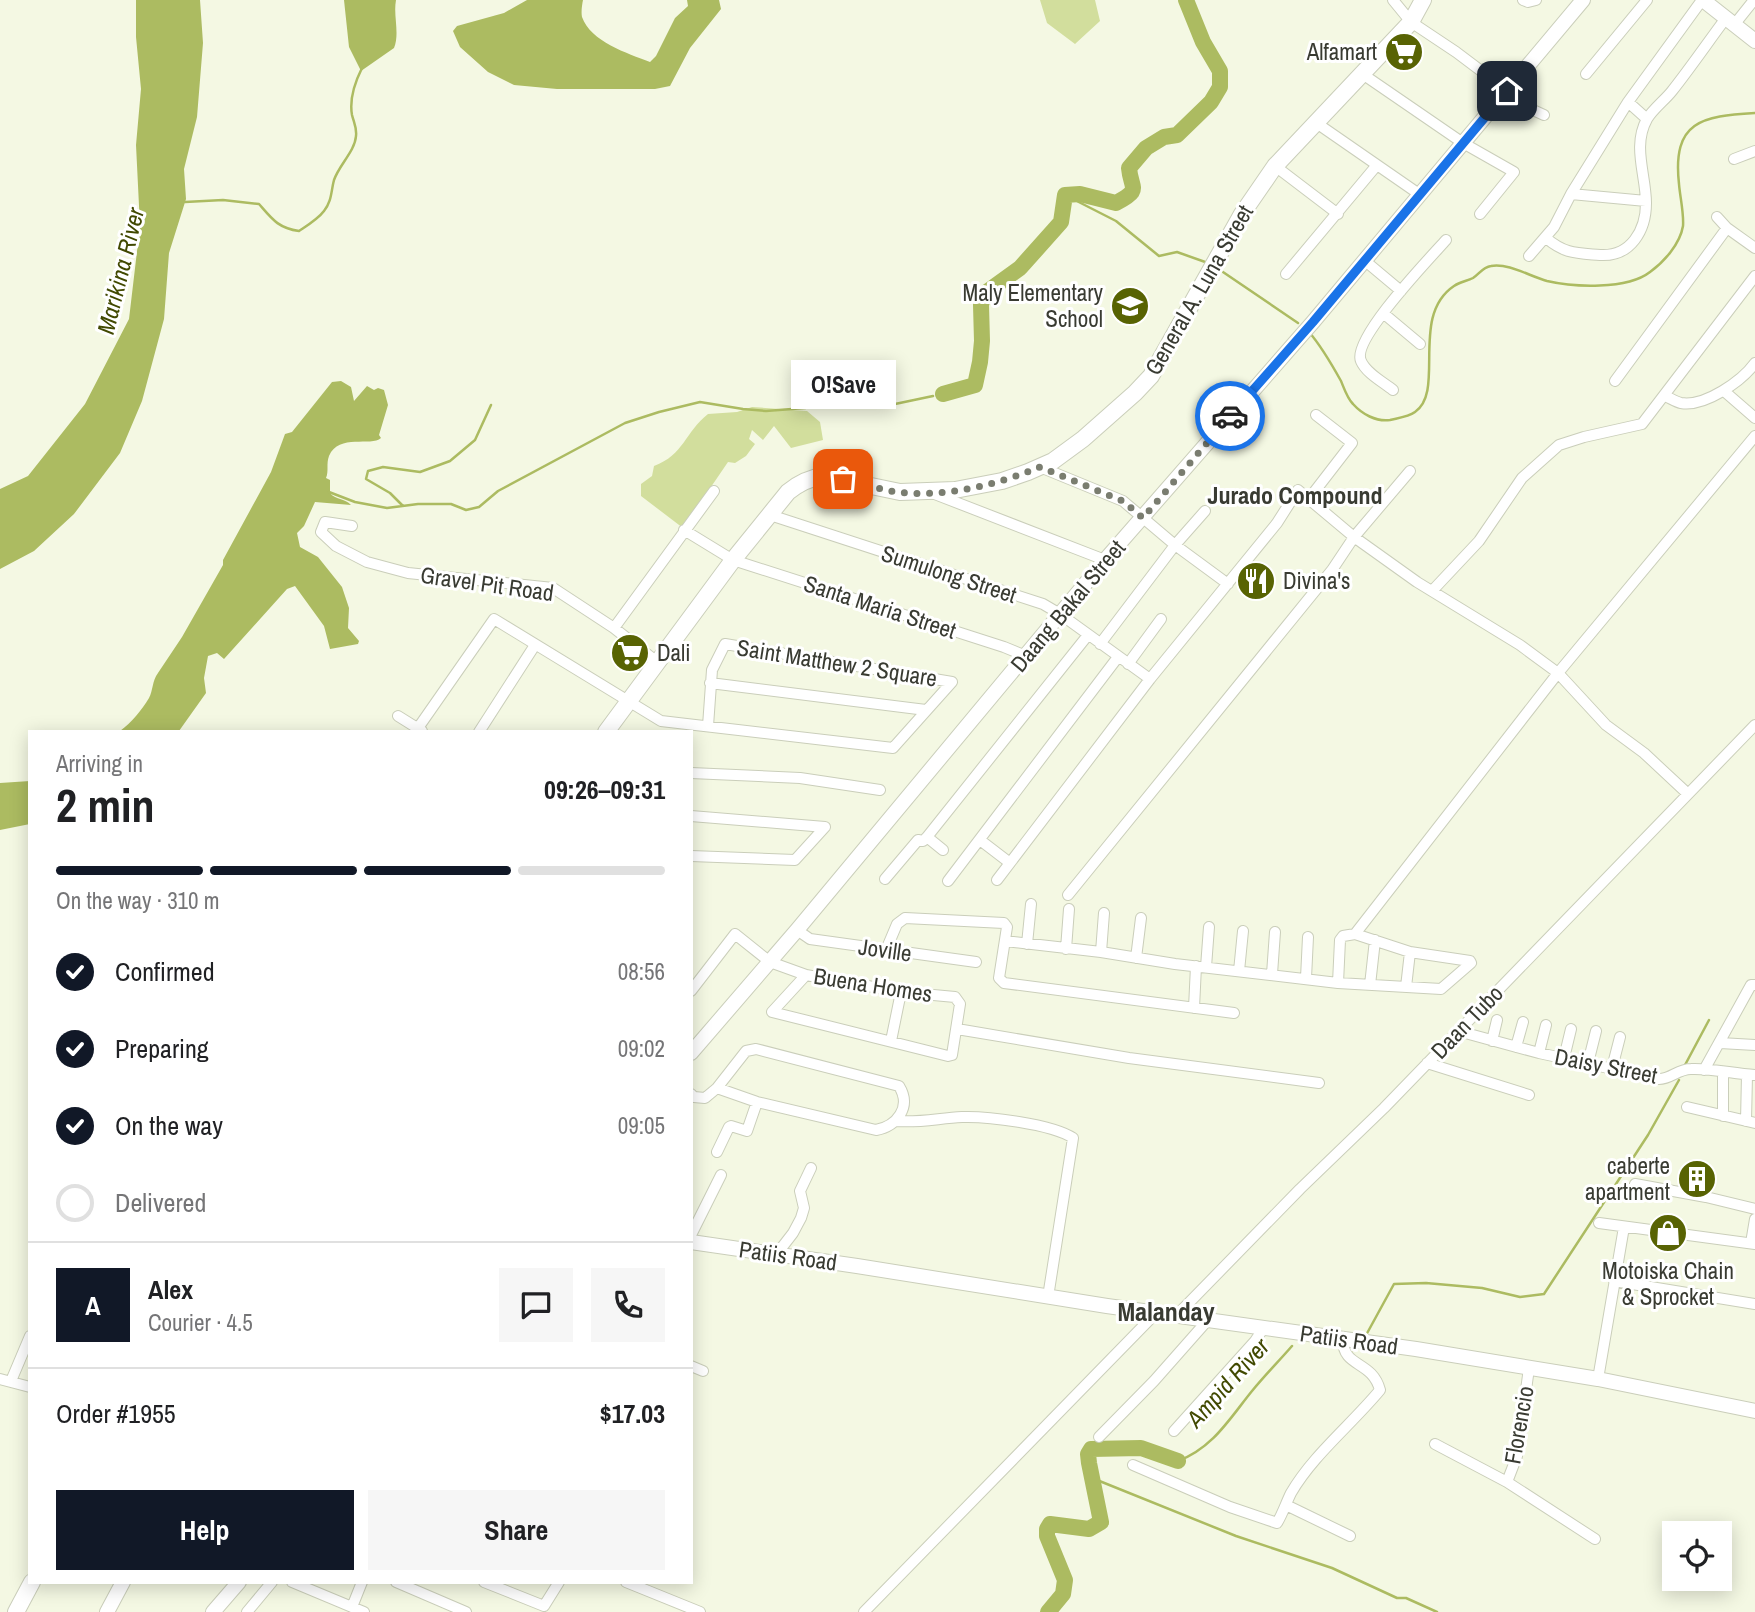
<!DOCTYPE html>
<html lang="en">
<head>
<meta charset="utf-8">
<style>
	:root { --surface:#fff; --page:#f6f6f6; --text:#202124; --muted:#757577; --line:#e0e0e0; --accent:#111827 }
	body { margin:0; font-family:"Archivo Narrow",sans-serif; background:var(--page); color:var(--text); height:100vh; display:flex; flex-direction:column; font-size:26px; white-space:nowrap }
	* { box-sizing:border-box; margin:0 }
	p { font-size:23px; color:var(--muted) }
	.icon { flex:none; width:38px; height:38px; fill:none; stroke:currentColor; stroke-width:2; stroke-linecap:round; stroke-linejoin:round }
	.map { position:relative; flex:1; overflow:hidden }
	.sheet { position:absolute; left:28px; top:730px; width:665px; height:854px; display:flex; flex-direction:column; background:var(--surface); border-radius:0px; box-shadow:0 4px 18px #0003 }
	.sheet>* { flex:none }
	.tools { position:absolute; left:1662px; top:1521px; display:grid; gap:14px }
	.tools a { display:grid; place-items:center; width:70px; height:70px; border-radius:0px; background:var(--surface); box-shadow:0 4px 18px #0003; font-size:35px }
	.pin { position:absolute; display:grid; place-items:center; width:60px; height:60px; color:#fff; margin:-30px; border-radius:14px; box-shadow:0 4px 10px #0006 }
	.courier { position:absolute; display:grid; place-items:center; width:70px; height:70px; margin:-35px; border:5px solid #1a73e8; border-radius:50%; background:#fff; color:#222; box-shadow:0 2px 9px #0007 }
	.bubble { position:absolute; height:49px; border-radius:0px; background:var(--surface); box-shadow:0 4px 18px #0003; font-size:23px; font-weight:800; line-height:49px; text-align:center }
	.headline em { font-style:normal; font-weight:800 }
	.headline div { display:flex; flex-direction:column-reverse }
	.headline { display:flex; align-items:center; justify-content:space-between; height:119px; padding:0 28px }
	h1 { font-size:46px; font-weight:800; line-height:52px }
	.bar { display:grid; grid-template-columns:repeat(4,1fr); gap:10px 7px; align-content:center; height:84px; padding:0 28px }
	.bar i { height:9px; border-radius:5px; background:var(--line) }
	.bar .selected { background:var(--accent) }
	.bar p { grid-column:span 4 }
	.line { display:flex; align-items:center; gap:18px; padding:0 28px; border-top:2px solid var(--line) }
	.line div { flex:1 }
	.round { display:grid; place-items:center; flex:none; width:74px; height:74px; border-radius:0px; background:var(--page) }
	ol { padding:0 28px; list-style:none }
	li { display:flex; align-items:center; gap:21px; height:77px }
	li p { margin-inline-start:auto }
	li .icon { padding:7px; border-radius:50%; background:var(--accent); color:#fff; stroke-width:4 }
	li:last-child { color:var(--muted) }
	li i { width:38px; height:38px; border:4px solid var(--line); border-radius:50% }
	.cta { display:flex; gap:14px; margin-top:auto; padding:14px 28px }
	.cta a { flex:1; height:80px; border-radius:0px; background:var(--accent); color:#fff; font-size:28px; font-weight:800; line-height:80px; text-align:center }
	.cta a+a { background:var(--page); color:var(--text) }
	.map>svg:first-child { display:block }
	.green { fill:#d2de9d }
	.water { fill:#acbb61 }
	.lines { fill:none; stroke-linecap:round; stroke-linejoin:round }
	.stream { stroke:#acbb61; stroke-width:2.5 }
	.river { stroke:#acbb61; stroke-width:16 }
	.street-casing { stroke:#caceba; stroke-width:12 }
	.secondary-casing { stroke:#caceba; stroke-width:16 }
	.primary-casing { stroke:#caceba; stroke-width:18 }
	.street { stroke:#fff; stroke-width:10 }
	.secondary { stroke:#fff; stroke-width:14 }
	.primary { stroke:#fff; stroke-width:16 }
	.done { stroke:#7a7d70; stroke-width:7; stroke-dasharray:0 12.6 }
	.route { stroke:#1a73e8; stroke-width:9 }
	.labels { text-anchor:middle; stroke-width:6; stroke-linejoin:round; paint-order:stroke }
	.poi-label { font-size:23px; fill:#393b32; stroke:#fff; text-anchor:end }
	.street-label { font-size:23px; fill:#393b32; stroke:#fff }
	.water-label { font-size:24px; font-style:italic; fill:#414901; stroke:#fff }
	.neighbourhood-label { font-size:24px; font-weight:bold; fill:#393b32; stroke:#fff }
	.quarter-label { font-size:26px; font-weight:bold; fill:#393b32; stroke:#fff }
</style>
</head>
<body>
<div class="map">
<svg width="1755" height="1612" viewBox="0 0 1755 1612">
	<rect width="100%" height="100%" fill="#f4f8e3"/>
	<path class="green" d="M1040,0H1095L1100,21L1075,44L1047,23Z
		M752,407L807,411L820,422L823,440L791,448L774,426L763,440L752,430L749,439L755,444L746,456L735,463L728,462L683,528L641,496V484L652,476L654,466C684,455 685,432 708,414L737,412Z"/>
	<path class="water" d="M136,0H200L203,43L197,117L184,169L186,199L169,253L164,319L142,401L120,453L74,514L34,551L0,569V489L28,476L85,404L129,319L140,226L136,145L141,89L136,37Z
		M344,0H396C393,16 400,33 394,48L361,71L349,47Z
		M527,0H583C582,5 581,12 582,17C591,42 627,53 650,62L656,56L675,18L688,6L687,0H719L721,9L690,48L670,86L655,89H557L514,85L488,72L460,47L453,31L457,26L504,13Z
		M341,381L351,387L354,401L367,386L374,390L378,388L384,390L388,405L379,435L381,438C371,447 339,433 329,456C326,464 329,471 326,478L330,480V493C335,500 345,498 351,505L315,502L304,526L297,533L300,547L318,557L342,587L349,608L348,628L359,641L358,644L330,649L324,626L295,586L287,589L224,659L217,653L208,656L204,678L206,693L179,731H120C131,723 142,710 149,698C153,691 152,681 158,673C166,661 174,649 182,637L223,565V560L271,472L285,434L292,432L332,382Z
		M30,781V824L0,830V783Z"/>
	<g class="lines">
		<path class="stream" d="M1065,195L1116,221L1159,256L1177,252L1208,263
			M185,202L223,200L259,204C272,219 278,228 299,231C308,225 318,219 324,211C332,201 331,191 334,180C339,165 355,151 356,136C357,128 354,123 352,115C349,98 355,82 362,68
			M1220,270L1298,323
			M1309,332C1322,347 1331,363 1341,381C1344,388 1347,398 1353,404C1362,414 1376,422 1390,420C1398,418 1408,417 1415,412C1446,391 1409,316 1454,286C1460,282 1467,281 1473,278C1479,274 1483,267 1491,266C1509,263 1529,276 1547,281C1573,287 1627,290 1650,272C1664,262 1680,244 1683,226C1684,213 1680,197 1679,184C1672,121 1702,116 1755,113
			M329,492L355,502L387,508L418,504H451L466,510L479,507L498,491L625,423L659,412L700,402L743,409L766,411L805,408L835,402L848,406L895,404L933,396
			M403,506L390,493L366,479L368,471L383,467L420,472L450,461L475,440L491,405
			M1685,1065L1709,1020
			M1365,1337L1394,1284L1426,1283L1482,1288L1520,1297L1544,1294L1648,1135L1679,1080
			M1352,1351L1358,1346
			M1178,1461C1213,1448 1230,1418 1252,1391C1265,1375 1279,1361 1292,1346
			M1092,1478L1236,1536L1332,1568L1397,1598H1406L1437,1612"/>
		<path class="river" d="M943,394L975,385L980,362L982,341L981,305L984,294L1020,268L1061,222L1065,195L1080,194L1116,203C1142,189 1131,190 1129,168L1146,148L1164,137L1177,135L1211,102L1220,87V71L1203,42L1186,0
			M1048,1612L1063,1594L1065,1580L1047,1536V1529L1050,1524L1089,1529L1101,1522L1089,1463L1088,1454L1091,1449L1141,1448L1178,1461"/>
		<defs>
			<path id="street" d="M1393,0L1411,22L1456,52L1533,110L1544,115
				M1523,0L1528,2L1536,0
				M1734,25L1754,0
				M1361,73L1463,143L1514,172L1480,214
				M1586,74L1647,0
				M1628,102L1647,119
				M1315,122L1419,194
				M1734,159L1755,151
				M1275,166L1338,214
				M1571,194L1646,201
				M1717,217L1727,228L1755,248
				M1546,238C1565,254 1576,253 1600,255C1631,257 1646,230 1646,203C1646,175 1632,146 1647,119C1653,109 1665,100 1672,91C1691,67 1708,42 1726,18
				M1529,256L1554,227L1571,194L1628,102L1702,0
				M1364,260L1401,291
				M1286,274L1377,165
				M1383,313L1420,344
				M1615,381L1727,228
				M1393,390C1383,382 1366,373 1361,361C1351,340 1430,258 1446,240
				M1724,391L1755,418
				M1665,396C1670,398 1676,402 1681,403C1705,407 1742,381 1755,363
				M1040,467L1123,501L1175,545L1228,584
				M932,493L1105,560
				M1308,500L1352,443L1316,415
				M770,515L1043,604L1060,614L1150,679
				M352,526L325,522L321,532L336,546L367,562L408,573L553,588L614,628L657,662
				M684,530L733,560L1004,647L1026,656
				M1432,591L1479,541L1522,478L1559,445L1584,437L1642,424L1755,276
				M614,628L714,491
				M1100,644L1175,545L1205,511
				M1128,664L1161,619
				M710,683L926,710
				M398,716L422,731
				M708,726L712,670L725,644L952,682
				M418,728L494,619L661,721L893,748L952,682
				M479,732L535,645
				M691,773L800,778L880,790
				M691,816L825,827
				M927,837L943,850
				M980,840L1010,863
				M691,856L795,860L825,827
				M885,879L918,840L923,841L927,837L1088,635
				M997,880L1150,679L1277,523L1298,490L1354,537L1417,582L1520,645L1558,673L1606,725L1644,753L1688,794
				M948,881L1118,657
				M1068,895L1332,570L1354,537L1410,471
				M797,930L810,939L976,962
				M1355,934L1558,673L1755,436
				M1005,941L1101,952L1175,964L1338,983L1441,989L1471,963L1470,961L1410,952L1355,934L1343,936L1340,940L1338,983
				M1027,944L1031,904
				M1066,949L1069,909
				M886,950L897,924L905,918L1004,923L1007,927L999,978L1004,983L1234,1013
				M1101,952L1104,913
				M1136,958L1141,918
				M1206,967L1209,927
				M1239,971L1243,931
				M1272,974L1275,932
				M1306,978L1308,937
				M1370,985L1375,940
				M1406,987L1410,952
				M691,991L735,934L770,962L806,975L901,992L955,997L960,1004L952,1055L948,1056L772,1012L806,975
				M1194,1008L1196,966
				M957,1029L1129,1058L1319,1083
				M1458,1031L1539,1053L1659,1079C1671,1079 1678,1069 1691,1069C1712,1068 1734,1074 1755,1075
				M891,1041L901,992
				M1492,1041L1497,1020
				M1720,1043L1755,1045
				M1516,1047L1523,1022
				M1539,1053L1546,1025
				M1564,1058L1571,1029
				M1427,1063L1529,1095
				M1588,1063L1596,1031
				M1612,1068L1620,1037
				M1704,1070L1751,985H1755
				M691,1094L694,1097L705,1098L717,1088L746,1051L756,1049L899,1086C912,1107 897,1126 876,1130L757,1102L717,1088
				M1687,1107L1755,1123
				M1723,1116V1072
				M897,1121C919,1123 940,1118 962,1117C986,1116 1052,1124 1073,1138L1048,1297
				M1746,1121L1747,1075
				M717,1152L729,1127L731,1126L747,1131L757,1102
				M1635,1184L1706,1197L1755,1209
				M1599,1223L1755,1244
				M691,1235L721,1175
				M1751,1243L1755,1219
				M776,1255L793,1233L801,1218L804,1208L800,1191L811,1168
				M1614,1281L1755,1304
				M1176,1316L1300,1189L1384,1108L1755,725
				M691,1366L703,1371
				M0,1379L30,1387
				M1598,1379L1624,1227
				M11,1381L30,1336
				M1174,1431L1255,1341L1263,1329
				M1099,1437L1154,1381L1207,1321
				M1435,1444L1507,1482L1595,1539
				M1133,1465L1230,1507L1277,1523C1283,1513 1286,1503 1291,1493C1313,1455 1352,1424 1380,1390C1372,1360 1343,1368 1343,1340
				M1507,1482L1517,1456L1529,1368
				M1286,1505L1350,1536
				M292,1582L364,1612
				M396,1582L466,1612
				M484,1582L544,1606L559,1582
				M626,1582L700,1612
				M352,1607L362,1582
				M247,1612L272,1582
				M864,1612L1156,1313"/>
			<path id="secondary" d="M1703,0L1755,41
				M691,1053L797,930L1105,560L1313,322L1583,0
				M691,1242L857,1266L1107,1306L1416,1349L1598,1379L1755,1411
				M107,1612L123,1582
				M213,1612L239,1582"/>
			<path id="primary" d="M606,732L733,560L788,492C799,483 809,478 823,476L900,492L955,490L1002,481L1028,472L1053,461L1083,439L1135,393L1151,376L1242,214L1275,166L1411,22L1423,0
				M16,1612L32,1582"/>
		</defs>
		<use href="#street" class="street-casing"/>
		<use href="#secondary" class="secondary-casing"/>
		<use href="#primary" class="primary-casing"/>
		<use href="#street" class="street"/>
		<use href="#secondary" class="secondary"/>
		<use href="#primary" class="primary"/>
	</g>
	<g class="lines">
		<path class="done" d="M843,479C861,483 878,489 896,492C944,498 996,485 1040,467L1123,501L1143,518L1230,416"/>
		<path class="route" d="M1230,416L1313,322L1507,91"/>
	</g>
	<defs>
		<symbol id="supermarket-disc" viewBox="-11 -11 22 22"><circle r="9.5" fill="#586303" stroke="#fff"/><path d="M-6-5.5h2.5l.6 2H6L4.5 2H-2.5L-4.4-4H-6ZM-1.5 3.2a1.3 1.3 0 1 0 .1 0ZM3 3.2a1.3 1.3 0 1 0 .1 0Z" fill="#fff"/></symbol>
		<symbol id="school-disc" viewBox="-11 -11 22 22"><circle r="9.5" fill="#586303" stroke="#fff"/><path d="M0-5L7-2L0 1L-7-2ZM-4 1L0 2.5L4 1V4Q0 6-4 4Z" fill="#fff"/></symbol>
		<symbol id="restaurant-disc" viewBox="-11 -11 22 22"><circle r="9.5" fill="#586303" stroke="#fff"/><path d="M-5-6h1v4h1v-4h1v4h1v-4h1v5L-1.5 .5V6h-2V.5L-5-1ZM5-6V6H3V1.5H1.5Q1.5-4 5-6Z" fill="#fff"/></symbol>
		<symbol id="building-disc" viewBox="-11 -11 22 22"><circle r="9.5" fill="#586303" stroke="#fff"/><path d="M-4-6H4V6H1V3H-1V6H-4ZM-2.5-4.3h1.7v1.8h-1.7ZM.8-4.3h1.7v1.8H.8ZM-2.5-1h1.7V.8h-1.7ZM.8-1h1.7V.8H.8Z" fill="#fff"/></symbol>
		<symbol id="shop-disc" viewBox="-11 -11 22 22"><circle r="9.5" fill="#586303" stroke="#fff"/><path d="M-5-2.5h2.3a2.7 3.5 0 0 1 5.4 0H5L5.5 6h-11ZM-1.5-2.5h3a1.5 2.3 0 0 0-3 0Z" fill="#fff"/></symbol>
	</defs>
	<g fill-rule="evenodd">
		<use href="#supermarket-disc" x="1382" y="30" width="44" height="44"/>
		<use href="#school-disc" x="1108" y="284" width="44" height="44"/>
		<use href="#restaurant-disc" x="1234" y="559" width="44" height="44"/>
		<use href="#supermarket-disc" x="608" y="631" width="44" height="44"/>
		<use href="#building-disc" x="1675" y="1157" width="44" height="44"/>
		<use href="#shop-disc" x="1646" y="1211" width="44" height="44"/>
	</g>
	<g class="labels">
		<g class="poi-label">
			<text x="1377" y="60">Alfamart</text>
			<text x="1103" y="301">Maly Elementary<tspan x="1103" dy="26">School</tspan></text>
			<text x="1283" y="589" text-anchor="start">Divina's</text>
			<text x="657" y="661" text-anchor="start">Dali</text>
			<text x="1670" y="1174">caberte<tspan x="1670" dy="26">apartment</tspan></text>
			<text x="1668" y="1279" text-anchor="middle">Motoiska Chain<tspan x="1668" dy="26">&amp; Sprocket</tspan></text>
		</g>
		<g class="street-label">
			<text transform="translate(1199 290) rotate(-60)" y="8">General A. Luna Street</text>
			<text transform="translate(949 574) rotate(18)" y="8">Sumulong Street</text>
			<text transform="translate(487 584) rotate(8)" y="8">Gravel Pit Road</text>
			<text transform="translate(1068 606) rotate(-50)" y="8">Daang Bakal Street</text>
			<text transform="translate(880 607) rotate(18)" y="8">Santa Maria Street</text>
			<text transform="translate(837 663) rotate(9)" y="8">Saint Matthew 2 Square</text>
			<text transform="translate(885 950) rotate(8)" y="8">Joville</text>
			<text transform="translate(873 985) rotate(9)" y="8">Buena Homes</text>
			<text transform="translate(1467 1022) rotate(-46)" y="8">Daan Tubo</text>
			<text transform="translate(1606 1066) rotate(11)" y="8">Daisy Street</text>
			<text transform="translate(788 1256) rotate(8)" y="8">Patiis Road</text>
			<text transform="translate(1349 1340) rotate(8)" y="8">Patiis Road</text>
			<text transform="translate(1519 1425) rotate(-80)" y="8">Florencio</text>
		</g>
		<g class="water-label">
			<text transform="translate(121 271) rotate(-76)" y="8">Marikina River</text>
			<text transform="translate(1228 1383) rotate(-48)" y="8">Ampid River</text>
		</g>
		<g class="neighbourhood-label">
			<text x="1295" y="504">Jurado Compound</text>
		</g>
		<g class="quarter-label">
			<text x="1166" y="1321">Malanday</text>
		</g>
	</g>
</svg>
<div class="tools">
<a><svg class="icon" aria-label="locate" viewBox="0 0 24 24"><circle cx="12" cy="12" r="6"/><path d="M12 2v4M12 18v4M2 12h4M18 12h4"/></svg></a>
</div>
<div class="pin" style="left:843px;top:479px;background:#ea580c"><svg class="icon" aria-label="bag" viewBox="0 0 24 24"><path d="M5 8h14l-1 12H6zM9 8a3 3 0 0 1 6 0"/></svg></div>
<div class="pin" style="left:1507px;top:91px;background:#1f2937"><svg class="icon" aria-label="home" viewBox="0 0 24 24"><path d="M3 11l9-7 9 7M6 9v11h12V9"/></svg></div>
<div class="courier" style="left:1230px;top:416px"><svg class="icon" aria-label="car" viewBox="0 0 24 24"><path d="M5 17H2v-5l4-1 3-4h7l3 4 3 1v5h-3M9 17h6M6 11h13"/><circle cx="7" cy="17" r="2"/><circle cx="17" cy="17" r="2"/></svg></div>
<div class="bubble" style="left:791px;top:360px;width:105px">O!Save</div>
<section class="sheet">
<div class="headline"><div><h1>2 min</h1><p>Arriving in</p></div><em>09:26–09:31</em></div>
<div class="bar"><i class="selected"></i><i class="selected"></i><i class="selected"></i><i></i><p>On the way · 310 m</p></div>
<ol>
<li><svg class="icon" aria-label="check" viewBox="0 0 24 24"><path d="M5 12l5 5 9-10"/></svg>Confirmed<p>08:56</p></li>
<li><svg class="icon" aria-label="check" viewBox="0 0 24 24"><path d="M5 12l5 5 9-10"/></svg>Preparing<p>09:02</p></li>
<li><svg class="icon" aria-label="check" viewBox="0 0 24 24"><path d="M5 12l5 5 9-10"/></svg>On the way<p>09:05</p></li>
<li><i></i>Delivered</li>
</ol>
<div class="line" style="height:126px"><b class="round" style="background:var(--accent);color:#fff">A</b><div><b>Alex</b><p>Courier · 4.5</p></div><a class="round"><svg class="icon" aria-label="chat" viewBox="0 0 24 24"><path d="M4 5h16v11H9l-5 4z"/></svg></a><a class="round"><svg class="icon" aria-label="phone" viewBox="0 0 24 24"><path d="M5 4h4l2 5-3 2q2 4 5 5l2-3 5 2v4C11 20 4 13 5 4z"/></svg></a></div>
<div class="line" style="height:91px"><div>Order #1955</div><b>$17.03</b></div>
<div class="cta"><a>Help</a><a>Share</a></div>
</section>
</div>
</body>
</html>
